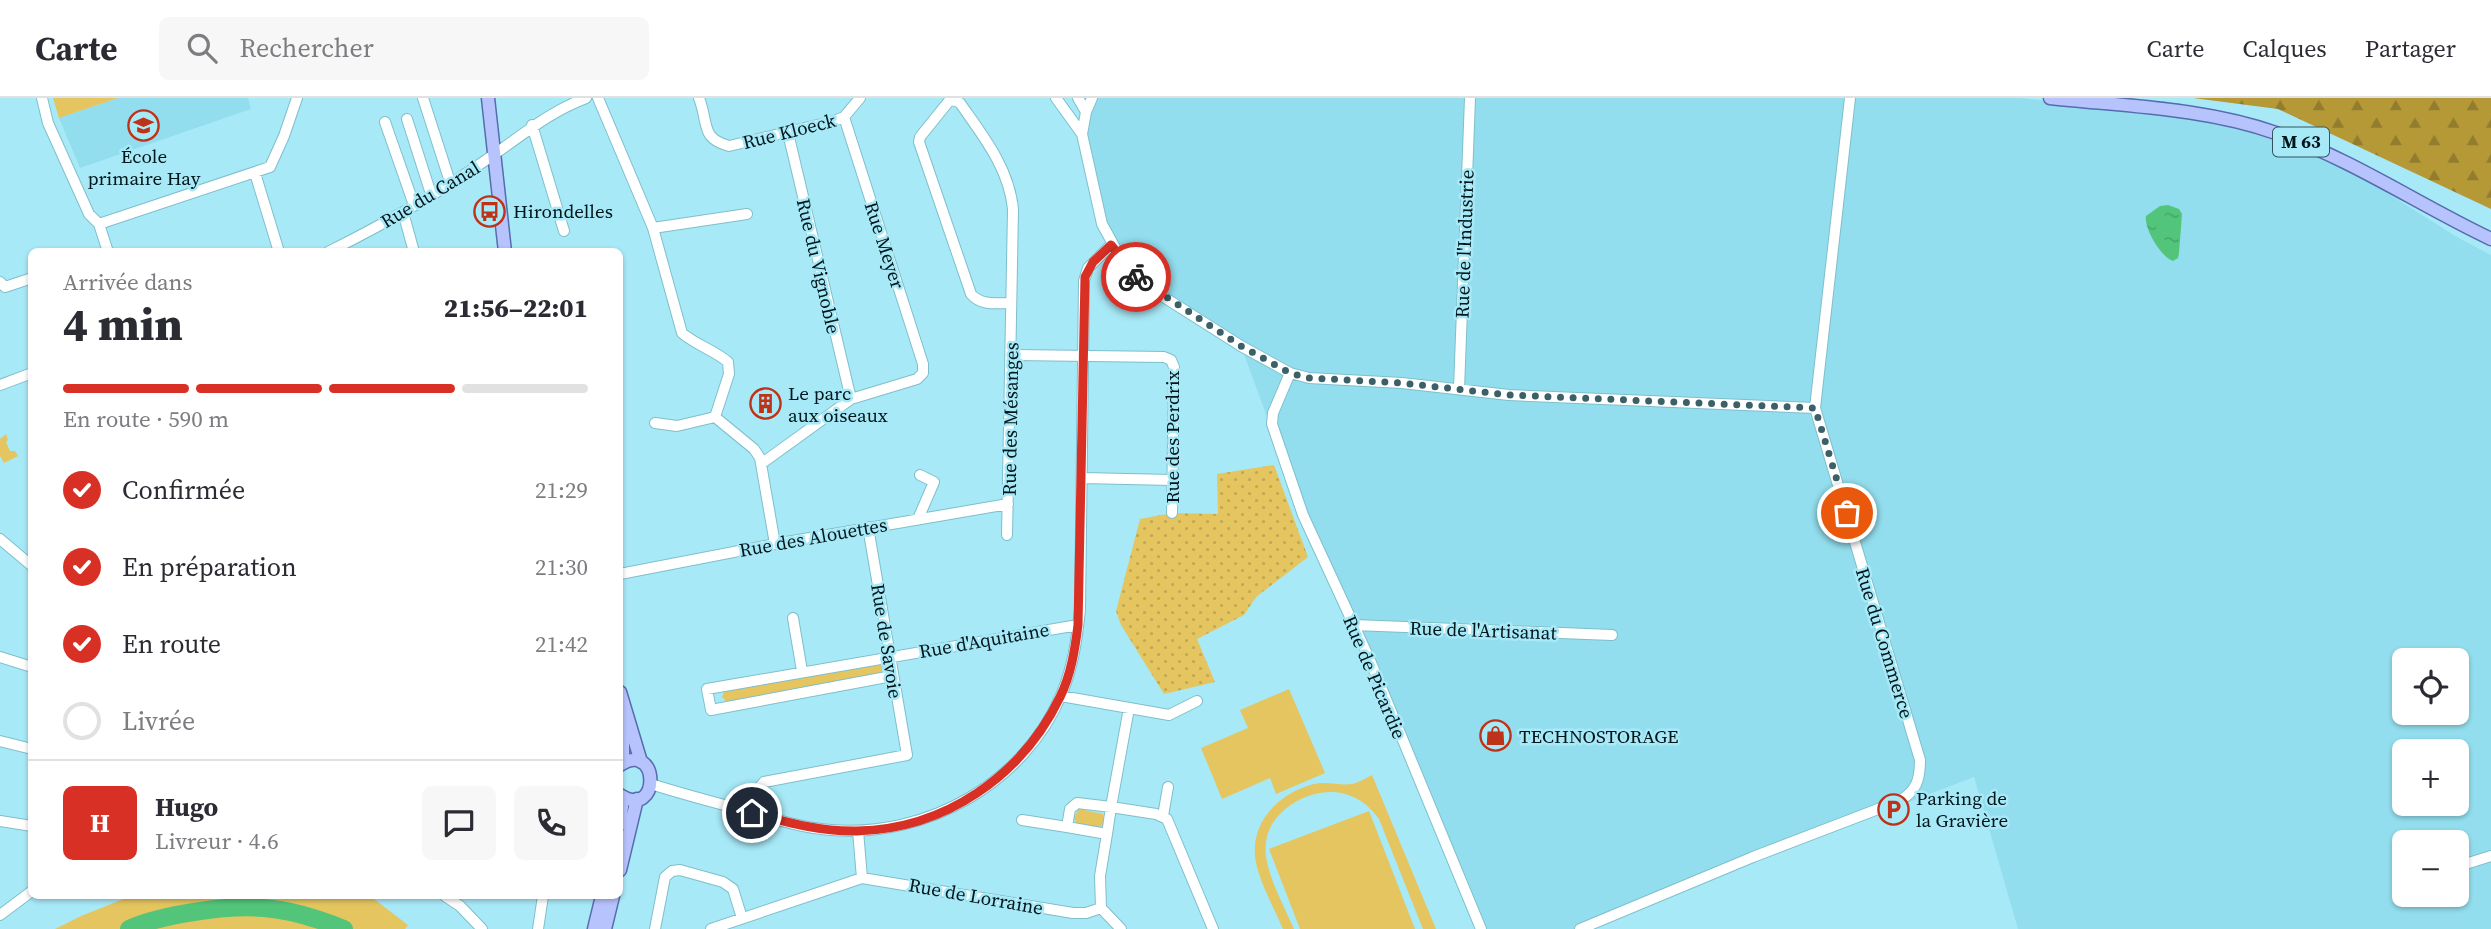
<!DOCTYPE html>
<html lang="fr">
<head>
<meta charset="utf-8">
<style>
	:root { --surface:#fff; --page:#f7f7f7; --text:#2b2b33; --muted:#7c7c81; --line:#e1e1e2; --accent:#d93025 }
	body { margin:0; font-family:"Source Serif 4",serif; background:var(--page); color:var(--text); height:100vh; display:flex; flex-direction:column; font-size:26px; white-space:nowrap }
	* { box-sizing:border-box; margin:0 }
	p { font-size:23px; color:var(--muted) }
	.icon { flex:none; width:38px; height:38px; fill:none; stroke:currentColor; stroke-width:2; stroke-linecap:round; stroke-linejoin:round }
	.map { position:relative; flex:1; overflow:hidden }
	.panel { position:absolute; left:28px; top:150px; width:595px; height:651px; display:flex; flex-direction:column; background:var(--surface); border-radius:10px; box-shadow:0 2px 5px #0004 }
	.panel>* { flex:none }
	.buttons { position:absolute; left:2392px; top:550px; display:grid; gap:14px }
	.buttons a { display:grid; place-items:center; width:77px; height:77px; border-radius:10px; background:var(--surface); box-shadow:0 2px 5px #0004; font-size:35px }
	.pin { position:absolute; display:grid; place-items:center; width:60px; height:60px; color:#fff; margin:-30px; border:4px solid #fff; border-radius:50%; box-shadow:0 2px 7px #0007 }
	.courier { position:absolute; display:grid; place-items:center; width:70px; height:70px; margin:-35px; border:5px solid #d93025; border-radius:50%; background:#fff; color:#222; box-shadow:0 2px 9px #0007 }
	.summary em { font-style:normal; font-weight:800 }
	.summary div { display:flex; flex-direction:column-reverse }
	.summary { display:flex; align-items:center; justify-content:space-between; height:119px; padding:0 35px }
	h1 { font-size:46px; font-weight:800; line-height:52px }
	.bar { display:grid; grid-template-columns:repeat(4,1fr); gap:10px 7px; align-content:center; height:84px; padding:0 35px }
	.bar i { height:9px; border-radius:5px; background:var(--line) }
	.bar .selected { background:var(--accent) }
	.bar p { grid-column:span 4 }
	.line { display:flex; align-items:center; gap:18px; padding:0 35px; border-top:2px solid var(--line) }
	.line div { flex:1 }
	.round { display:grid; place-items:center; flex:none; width:74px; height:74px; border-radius:10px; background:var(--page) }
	ol { padding:0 35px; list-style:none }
	li { display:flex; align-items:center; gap:21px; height:77px }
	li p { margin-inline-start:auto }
	li .icon { padding:7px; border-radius:50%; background:var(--accent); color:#fff; stroke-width:4 }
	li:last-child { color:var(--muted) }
	li i { width:38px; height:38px; border:4px solid var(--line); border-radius:50% }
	header { display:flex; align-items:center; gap:42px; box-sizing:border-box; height:98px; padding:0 35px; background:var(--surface); border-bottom:2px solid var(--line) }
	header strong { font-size:33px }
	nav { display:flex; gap:38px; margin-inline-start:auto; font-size:24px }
	.search { width:490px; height:63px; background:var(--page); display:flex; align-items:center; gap:18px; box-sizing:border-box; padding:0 24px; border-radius:10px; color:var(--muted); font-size:26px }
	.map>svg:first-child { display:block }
	.built { fill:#93deee; fill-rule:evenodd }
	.green { fill:#e4c560 }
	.forest { fill:url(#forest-firs) }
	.park { fill:url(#park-dots) }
	.water { fill:url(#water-ripples) }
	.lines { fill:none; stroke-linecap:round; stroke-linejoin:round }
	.river { stroke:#52c57b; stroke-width:18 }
	.minor-casing { stroke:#7fbfcc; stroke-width:12 }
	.major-casing { stroke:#566cad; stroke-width:15 }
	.minor { stroke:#fff; stroke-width:10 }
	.major { stroke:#b6c3fd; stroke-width:12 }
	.done { stroke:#3b6068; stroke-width:7; stroke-dasharray:0 12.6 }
	.route { stroke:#d93025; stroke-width:9 }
	.labels { text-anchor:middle; stroke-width:5; stroke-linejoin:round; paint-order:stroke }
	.shield { fill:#a8e9f7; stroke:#32555d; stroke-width:2 }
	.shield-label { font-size:18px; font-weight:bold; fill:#00161b }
	.street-label { font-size:19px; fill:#00161b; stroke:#a8e9f7 }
	.poi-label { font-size:19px; fill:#00161b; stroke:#a8e9f7; text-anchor:start }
</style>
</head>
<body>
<header>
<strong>Carte</strong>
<div class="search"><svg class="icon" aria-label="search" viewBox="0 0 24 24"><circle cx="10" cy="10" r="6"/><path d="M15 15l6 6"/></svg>Rechercher</div>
<nav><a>Carte</a><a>Calques</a><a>Partager</a></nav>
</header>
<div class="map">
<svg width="2491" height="831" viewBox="0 0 2491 831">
	<defs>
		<pattern id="forest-firs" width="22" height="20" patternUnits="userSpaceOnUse" patternTransform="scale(1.75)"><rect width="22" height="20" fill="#b69937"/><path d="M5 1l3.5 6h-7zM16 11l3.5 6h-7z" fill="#927c2e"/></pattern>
		<pattern id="park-dots" width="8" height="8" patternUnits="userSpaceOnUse" patternTransform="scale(1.75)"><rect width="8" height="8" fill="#e4c560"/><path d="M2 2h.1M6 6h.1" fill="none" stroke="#c2a853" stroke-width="1.8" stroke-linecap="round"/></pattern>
		<pattern id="water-ripples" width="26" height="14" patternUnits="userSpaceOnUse" patternTransform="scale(1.75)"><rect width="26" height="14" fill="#52c57b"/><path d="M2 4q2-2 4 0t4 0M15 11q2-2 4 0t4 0" fill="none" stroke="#46a86a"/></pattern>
	</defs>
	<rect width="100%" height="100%" fill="#a8e9f7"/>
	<path class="built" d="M118,0H248L251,11L80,70L59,20Z
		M1094,0H2020L2195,18L2273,37L2346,69L2457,139L2491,157V831H2018L1974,679L1578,831H1481L1303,417L1241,248L1140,184L1111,147L1082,36ZM2404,562H2457V614H2404ZM2404,653H2457V705H2404ZM2404,744H2457V796H2404Z"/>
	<path class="green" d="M53,0H118L59,20Z
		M6,336L8,342L6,344L10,353H15L18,358L4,365L0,358V341Z
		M884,565L887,571L885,577L728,605L722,599L725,591Z
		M1289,591L1325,675L1276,696L1270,680L1222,701L1201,650L1248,630L1240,612Z
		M1372,677L1436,831H1423L1379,721C1370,709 1360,700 1345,696C1313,687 1270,711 1266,744C1262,770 1284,807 1294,831H1283C1274,810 1261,787 1256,765C1248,726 1278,695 1314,686C1328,683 1341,688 1352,686C1358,685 1366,680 1372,677Z
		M1079,711L1103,716V726L1099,730L1077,726L1074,720Z
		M1369,713L1415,831H1300L1269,751Z
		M131,798H370L408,827L405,831H55L81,818Z"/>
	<path class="forest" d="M2193,0H2491V111L2278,11Z"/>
	<path class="park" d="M1274,367L1308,459L1256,499L1244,517L1197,541L1215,584L1164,596L1121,527L1116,513L1140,421L1172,415L1218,416L1217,376Z"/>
	<path class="water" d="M2168,107L2179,111L2182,116L2179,155L2178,160L2173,163C2161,159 2144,131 2146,118L2160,108Z"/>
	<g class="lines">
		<path class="river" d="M129,831C163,816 227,807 264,810C291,812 319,821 344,831"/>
		<defs>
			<path id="minor" d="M42,0L48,25L89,116L99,126L108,154
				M423,0L450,84
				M598,0L653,130L682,235C696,247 714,252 728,264L729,276L715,319L754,351L760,360L775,446
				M699,0C709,26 700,40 729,48L834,23L844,19L860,0
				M1056,0L1082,36
				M1078,0L1086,14
				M1092,0L1086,14L1082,36L1102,126L1124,166L1140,184L1241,248L1290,275
				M407,21L431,96
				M385,24L414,107
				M532,27L564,133
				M788,35L851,301
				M255,75L279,154
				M403,114L414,154
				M99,126L270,69L284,38L297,0
				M653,130L747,116
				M328,154C382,127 436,97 486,62C519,40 548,14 586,0
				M0,184L5,189L32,180
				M1011,257L1164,259L1171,262L1174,269L1172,415
				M0,287L32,275
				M1459,291L1470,0
				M655,325L677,328L715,319
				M761,366L851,301L917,281L923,275V266L844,19
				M1082,380L1172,382
				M918,421L934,384L920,377
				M1007,437L1013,111C1009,70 983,38 960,5L954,2L949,3L920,39L919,44L971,196C981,208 997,205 1011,205
				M0,441L32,468
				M620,476L775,446L1008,406
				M793,520L802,573
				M1354,527L1612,537
				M0,559L32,569
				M892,578L711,612L707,591L1078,527
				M1061,598L1169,617L1197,603
				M1129,610L1111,709L1156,716L1167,721L1213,831
				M0,643L32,651
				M651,686C682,696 713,704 743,712C772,720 801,730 831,732C927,740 1025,685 1062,595C1073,569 1077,540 1080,512L1084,183L1088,170L1111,147
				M1077,705L1111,709L1107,736L1067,729L1070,711Z
				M752,715L759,690L764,684L907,657L868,429
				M1163,718L1168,689
				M1022,722L1067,729
				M0,723L32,728
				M858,733L862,780
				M2459,768L2491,758
				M445,798L460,808L482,831
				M1101,810L1100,778L1107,736
				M0,817L32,793
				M538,831L543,798
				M655,831L665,779L672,773L680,772L723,784L733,791L742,820
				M711,831L862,780L1073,815H1086L1101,810L1121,831
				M1481,831L1369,560L1303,417L1272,326L1273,315L1290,275L1309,280L1402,285L1509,297L1815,310
				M1580,831L1753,759L1899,703C1917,693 1920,681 1920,662L1815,310L1850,0"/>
			<path id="major" d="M488,0L505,154
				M2050,0C2125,8 2205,10 2276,35C2352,61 2419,107 2491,141
				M620,594L641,664
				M623,621V664
				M620,667C660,641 661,723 620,697
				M620,726L623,700
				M620,772L637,701
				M594,831L602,798
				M605,831L613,798"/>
		</defs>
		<use href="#minor" class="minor-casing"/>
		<use href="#major" class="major-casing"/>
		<use href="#minor" class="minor"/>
		<use href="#major" class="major"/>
	</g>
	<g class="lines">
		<path class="done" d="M1136,179L1241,248L1290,275L1309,280L1402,285L1509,297L1815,310L1847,415"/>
		<path class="route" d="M752,715C786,724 821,734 857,733C945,731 1022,678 1060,599C1071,577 1075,551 1078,527L1085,179L1093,164L1111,147L1136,179"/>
	</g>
	<defs>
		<symbol id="school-ring" viewBox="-11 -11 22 22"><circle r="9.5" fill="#a8e9f7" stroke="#bd3218" stroke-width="1.5"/><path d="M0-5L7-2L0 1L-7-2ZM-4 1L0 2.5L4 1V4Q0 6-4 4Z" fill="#bd3218"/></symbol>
		<symbol id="bus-ring" viewBox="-11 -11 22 22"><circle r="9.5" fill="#a8e9f7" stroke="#bd3218" stroke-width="1.5"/><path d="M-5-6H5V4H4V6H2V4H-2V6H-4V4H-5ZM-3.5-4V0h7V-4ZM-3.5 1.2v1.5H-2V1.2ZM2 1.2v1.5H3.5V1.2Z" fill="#bd3218"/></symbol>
		<symbol id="building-ring" viewBox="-11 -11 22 22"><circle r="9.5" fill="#a8e9f7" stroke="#bd3218" stroke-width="1.5"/><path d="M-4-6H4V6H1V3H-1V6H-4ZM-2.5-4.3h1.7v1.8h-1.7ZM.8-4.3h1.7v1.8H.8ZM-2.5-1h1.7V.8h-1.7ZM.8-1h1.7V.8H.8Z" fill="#bd3218"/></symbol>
		<symbol id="shop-ring" viewBox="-11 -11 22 22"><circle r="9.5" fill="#a8e9f7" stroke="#bd3218" stroke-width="1.5"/><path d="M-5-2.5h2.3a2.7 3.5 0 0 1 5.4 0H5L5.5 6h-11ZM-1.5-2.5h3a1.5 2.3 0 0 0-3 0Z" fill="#bd3218"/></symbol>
		<symbol id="parking-ring" viewBox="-11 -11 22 22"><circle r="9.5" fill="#a8e9f7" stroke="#bd3218" stroke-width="1.5"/><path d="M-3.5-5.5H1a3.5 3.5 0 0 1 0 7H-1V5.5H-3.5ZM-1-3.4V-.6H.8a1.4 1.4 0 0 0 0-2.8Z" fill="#bd3218"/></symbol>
	</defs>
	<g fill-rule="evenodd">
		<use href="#school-ring" x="126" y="10" width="35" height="35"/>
		<use href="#bus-ring" x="472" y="96" width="35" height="35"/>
		<use href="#building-ring" x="748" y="288" width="35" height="35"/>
		<use href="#shop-ring" x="1478" y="620" width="35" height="35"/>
		<use href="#parking-ring" x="1876" y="694" width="35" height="35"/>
	</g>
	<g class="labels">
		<rect class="shield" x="2273" y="29.5" width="56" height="29" rx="5"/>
		<g class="shield-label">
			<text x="2301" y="50">M 63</text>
		</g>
		<g class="street-label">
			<text transform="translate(789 33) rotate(-14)" y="7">Rue Kloeck</text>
			<text transform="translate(430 96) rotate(-31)" y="7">Rue du Canal</text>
			<text transform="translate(1464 146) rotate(-88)" y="7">Rue de l'Industrie</text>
			<text transform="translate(885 147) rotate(72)" y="7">Rue Meyer</text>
			<text transform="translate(819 168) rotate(77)" y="7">Rue du Vignoble</text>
			<text transform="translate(1010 321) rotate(-89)" y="7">Rue des Mésanges</text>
			<text transform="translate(1172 339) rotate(-90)" y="7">Rue des Perdrix</text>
			<text transform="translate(813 439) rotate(-10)" y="7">Rue des Alouettes</text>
			<text transform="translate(1483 532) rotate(2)" y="7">Rue de l'Artisanat</text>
			<text transform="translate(984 542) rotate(-10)" y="7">Rue d'Aquitaine</text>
			<text transform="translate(887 543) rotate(81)" y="7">Rue de Savoie</text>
			<text transform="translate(1885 545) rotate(73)" y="7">Rue du Commerce</text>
			<text transform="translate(1375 579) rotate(67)" y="7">Rue de Picardie</text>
			<text transform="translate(976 798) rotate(10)" y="7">Rue de Lorraine</text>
		</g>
		<g class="poi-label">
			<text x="144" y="65" text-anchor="middle">École<tspan x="144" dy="22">primaire Hay</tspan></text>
			<text x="513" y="120">Hirondelles</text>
			<text x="788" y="302">Le parc<tspan x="788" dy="22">aux oiseaux</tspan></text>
			<text x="1519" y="645">TECHNOSTORAGE</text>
			<text x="1916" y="707">Parking de<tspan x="1916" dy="22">la Gravière</tspan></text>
		</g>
	</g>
</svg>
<div class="buttons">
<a><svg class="icon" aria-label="locate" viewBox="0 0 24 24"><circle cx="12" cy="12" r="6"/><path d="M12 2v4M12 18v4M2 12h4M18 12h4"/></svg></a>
<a>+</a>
<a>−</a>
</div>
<div class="pin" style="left:1847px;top:415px;background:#ea580c"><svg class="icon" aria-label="bag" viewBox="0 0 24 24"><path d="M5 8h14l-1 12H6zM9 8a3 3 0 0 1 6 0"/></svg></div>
<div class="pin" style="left:752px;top:715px;background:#1f2937"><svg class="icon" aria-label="home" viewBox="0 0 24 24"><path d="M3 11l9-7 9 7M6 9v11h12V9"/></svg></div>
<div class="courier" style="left:1136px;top:179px"><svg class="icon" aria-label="bike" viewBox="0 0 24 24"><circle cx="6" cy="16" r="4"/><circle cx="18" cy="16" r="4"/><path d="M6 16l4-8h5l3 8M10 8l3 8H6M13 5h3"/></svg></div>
<section class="panel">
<div class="summary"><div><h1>4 min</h1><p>Arrivée dans</p></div><em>21:56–22:01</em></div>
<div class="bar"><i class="selected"></i><i class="selected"></i><i class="selected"></i><i></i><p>En route · 590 m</p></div>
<ol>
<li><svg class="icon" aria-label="check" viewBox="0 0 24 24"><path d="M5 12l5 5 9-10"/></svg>Confirmée<p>21:29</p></li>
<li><svg class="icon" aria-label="check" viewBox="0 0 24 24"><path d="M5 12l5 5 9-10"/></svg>En préparation<p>21:30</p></li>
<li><svg class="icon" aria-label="check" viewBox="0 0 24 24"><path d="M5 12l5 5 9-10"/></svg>En route<p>21:42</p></li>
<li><i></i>Livrée</li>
</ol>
<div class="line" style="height:126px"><b class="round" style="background:var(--accent);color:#fff">H</b><div><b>Hugo</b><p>Livreur · 4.6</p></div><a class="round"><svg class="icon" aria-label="chat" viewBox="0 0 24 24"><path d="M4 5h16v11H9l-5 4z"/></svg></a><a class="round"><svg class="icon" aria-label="phone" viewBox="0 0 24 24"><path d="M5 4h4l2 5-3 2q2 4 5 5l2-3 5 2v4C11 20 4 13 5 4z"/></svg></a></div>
</section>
</div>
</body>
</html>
